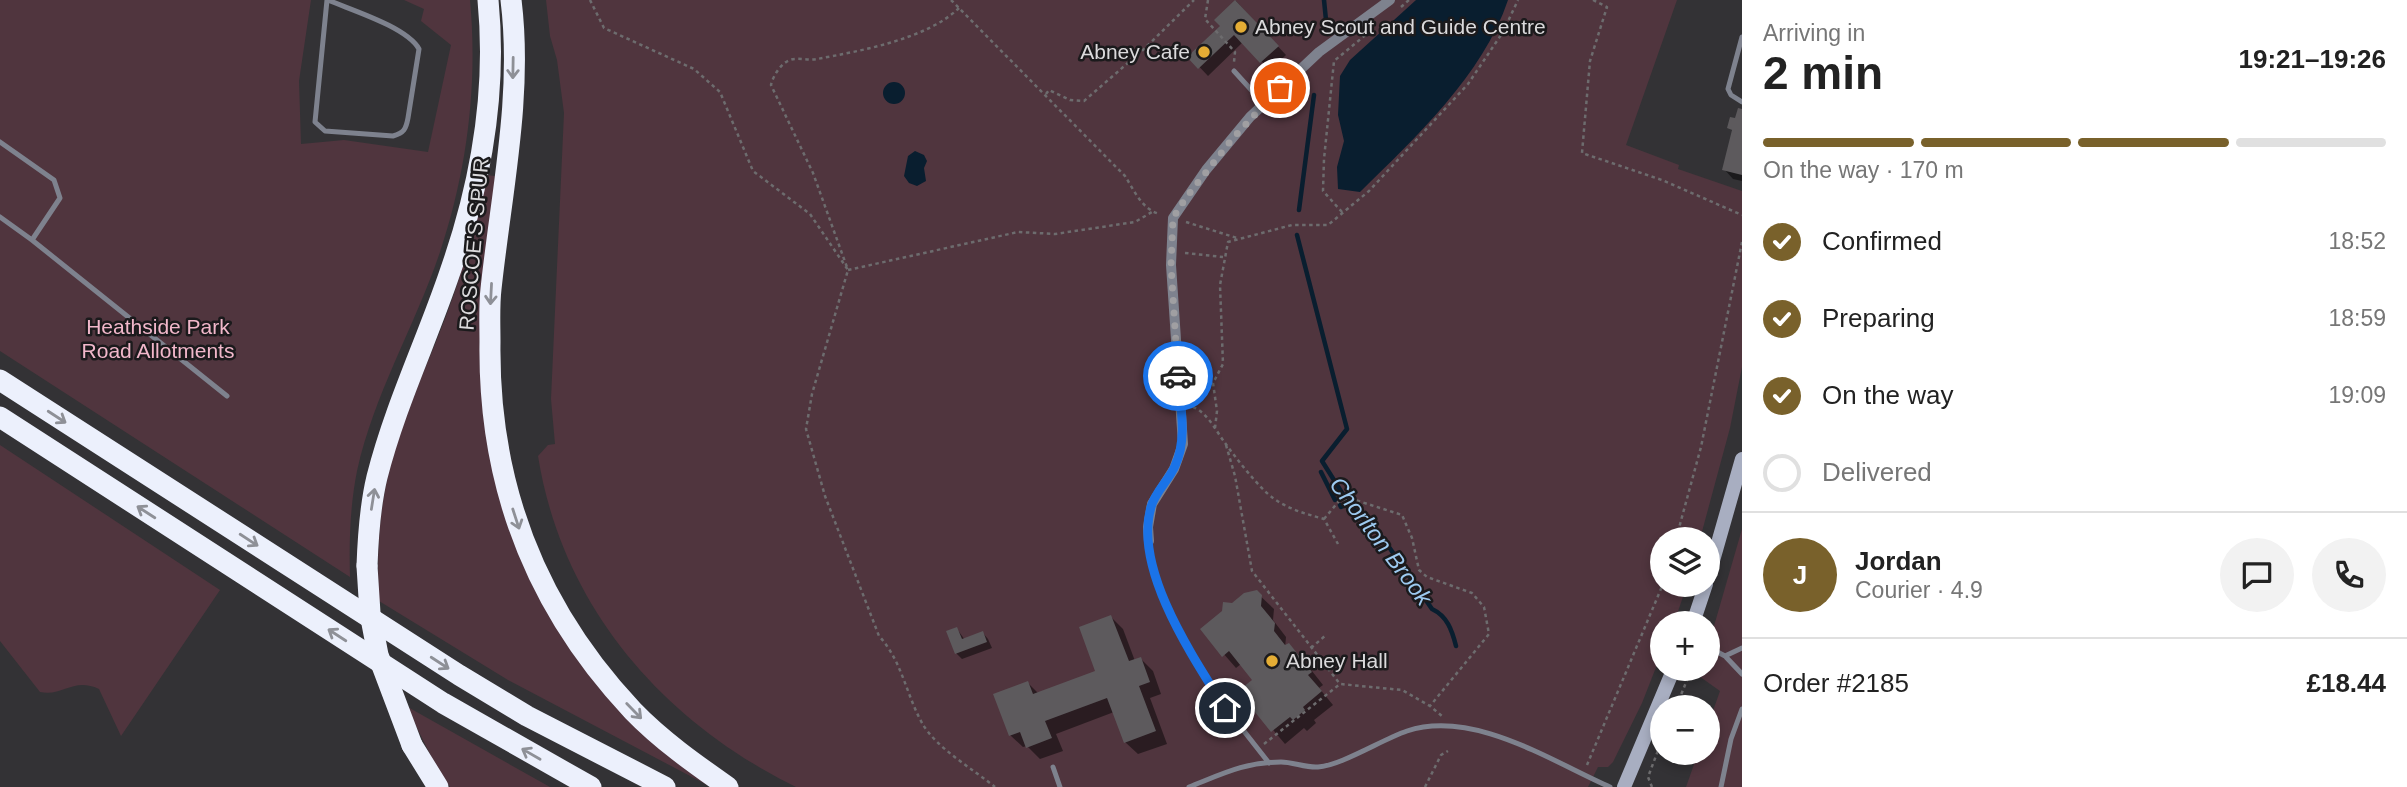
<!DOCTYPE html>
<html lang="en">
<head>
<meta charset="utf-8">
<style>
	:root { --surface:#fff; --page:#f2f2f2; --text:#222; --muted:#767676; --line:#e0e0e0; --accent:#79612b }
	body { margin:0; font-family:Helvetica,sans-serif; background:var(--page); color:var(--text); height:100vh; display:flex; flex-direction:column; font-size:26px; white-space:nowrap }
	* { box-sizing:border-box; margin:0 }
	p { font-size:23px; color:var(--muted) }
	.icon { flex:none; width:38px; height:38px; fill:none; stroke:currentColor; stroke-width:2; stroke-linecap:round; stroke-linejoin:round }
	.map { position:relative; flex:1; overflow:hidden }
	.panel { display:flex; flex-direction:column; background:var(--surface); width:665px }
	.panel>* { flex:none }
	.fabs { position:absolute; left:1650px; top:527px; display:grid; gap:14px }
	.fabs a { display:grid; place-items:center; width:70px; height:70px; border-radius:50%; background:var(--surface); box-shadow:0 4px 10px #0003; font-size:35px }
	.pin { position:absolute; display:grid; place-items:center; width:60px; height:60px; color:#fff; margin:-30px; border:4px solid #fff; border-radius:50%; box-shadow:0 2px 7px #0007 }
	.courier { position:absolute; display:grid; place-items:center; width:70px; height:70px; margin:-35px; border:5px solid #1a73e8; border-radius:50%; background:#fff; color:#222; box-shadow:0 2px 9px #0007 }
	.head em { font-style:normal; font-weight:600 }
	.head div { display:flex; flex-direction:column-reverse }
	.head { display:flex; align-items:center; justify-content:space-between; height:119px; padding:0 21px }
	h1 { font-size:46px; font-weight:600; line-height:52px }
	.bar { display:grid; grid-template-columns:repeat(4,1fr); gap:10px 7px; align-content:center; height:84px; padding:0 21px }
	.bar i { height:9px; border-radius:5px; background:var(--line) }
	.bar .active { background:var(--accent) }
	.bar p { grid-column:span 4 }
	.line { display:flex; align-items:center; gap:18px; padding:0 21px; border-top:2px solid var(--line) }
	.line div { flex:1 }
	.round { display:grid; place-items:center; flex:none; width:74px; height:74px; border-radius:37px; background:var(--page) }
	ol { padding:0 21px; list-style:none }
	li { display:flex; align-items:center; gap:21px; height:77px }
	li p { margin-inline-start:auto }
	li .icon { padding:7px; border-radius:50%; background:var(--accent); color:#fff; stroke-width:4 }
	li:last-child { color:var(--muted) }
	li i { width:38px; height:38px; border:4px solid var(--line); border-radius:50% }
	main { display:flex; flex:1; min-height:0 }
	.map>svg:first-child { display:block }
	.green { fill:#50353e }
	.water { fill:#091e2f }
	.shadow { fill:#0007 }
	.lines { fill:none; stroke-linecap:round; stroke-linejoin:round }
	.stream { stroke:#091e2f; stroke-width:4.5 }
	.building { fill:#5d5a5d }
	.path { stroke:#6d6c6e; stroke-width:2.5; stroke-dasharray:3.5 3.5; stroke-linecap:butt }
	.lane { stroke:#7e828e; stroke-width:5 }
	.street { stroke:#7e828e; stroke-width:10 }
	.secondary { stroke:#a8aec1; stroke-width:14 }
	.highway { stroke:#ecf0fc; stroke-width:21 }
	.highway-bridge { stroke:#ecf0fc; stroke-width:21 }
	.oneway { stroke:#8e9097 }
	.done { stroke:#a09fa2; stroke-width:7; stroke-dasharray:0 12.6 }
	.route { stroke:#1a73e8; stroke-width:9 }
	.poi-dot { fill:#e4ad35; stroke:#1b1a1c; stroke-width:2.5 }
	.labels { text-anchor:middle; stroke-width:5; stroke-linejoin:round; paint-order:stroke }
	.poi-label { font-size:21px; fill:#dbdadc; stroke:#1b1a1c; text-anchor:start }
	.street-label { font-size:21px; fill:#dbdadc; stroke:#1b1a1c }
	.park-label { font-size:21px; fill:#f1b7ca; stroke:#1b1a1c }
	.water-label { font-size:23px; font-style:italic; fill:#9dcaf0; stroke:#1b1a1c }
</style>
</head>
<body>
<main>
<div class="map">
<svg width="1742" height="787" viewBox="0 0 1742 787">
	<rect width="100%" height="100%" fill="#333235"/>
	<path class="green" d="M0,0H311L299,81L301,144L344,140L428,152L451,45L421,21L424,9L404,0H470C478,85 467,171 440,252C415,326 374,394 357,471C350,506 349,542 350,577L0,351Z
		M546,0H1677L1626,145L1679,165L1678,169L1742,191V367L1730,428L1700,539H1662V584L1687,585L1674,623H1662V652L1642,703L1613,762L1608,767H1598L1588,787H796C662,721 562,606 538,456L548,445L555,444L551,399L564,113L557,60L550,36Z
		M486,175L495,176L480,319L543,604L711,787L508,680L379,601C377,564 378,527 385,490C397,427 427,368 449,308C465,265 475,219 486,175Z
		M0,445L220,590L121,736L99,689C73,677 63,697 40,692L0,641Z
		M1742,529V787H1686L1698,753L1708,752V725L1720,691L1689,669L1708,668V627L1714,626Z
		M406,706L550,787H450L439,772Z"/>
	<path class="water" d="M1416,0H1508C1483,75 1415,138 1360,192L1338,189L1337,167L1344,141L1338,115L1340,76L1350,60Z
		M883 93a11 11 0 1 1 22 0a11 11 0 1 1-22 0Z
		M915,151L924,155L927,161L924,168L926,181L917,186L909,183L904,176L908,156Z"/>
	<path class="shadow" d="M1236,1L1286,55L1270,70L1243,42L1208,76L1190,57L1222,26L1216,20Z
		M1742,122V181L1733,179L1724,169L1734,132L1729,128Z
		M1256,592L1274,609L1273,620L1286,637L1285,648L1289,645L1301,657L1323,685L1319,688L1333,705L1314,720L1316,723L1307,731L1304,728L1285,744L1240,691L1254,680L1241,664L1236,668L1202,629L1233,604Z
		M1111,617L1123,629L1135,661L1141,659L1153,671L1161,694L1150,698L1167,744L1138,754L1125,742L1114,712L1056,734L1063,751L1040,759L1027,746L1023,747L1010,735L1028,683L1039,694L1098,672Z
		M957,629L965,640L983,633L988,639L992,648L962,659L956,653Z"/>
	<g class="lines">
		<path class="stream" d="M1324,0L1326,20
			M1299,210L1314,95
			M1297,235L1347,429L1322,461L1349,504L1382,537L1432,609C1447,616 1452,630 1456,646
			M1321,472L1335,500
			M1340,505L1341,507L1349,504"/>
	</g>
	<path class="building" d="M1235,0L1279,46L1260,63L1234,35L1198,69L1187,57L1220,26L1214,20Z
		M1738,108L1742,109V175L1722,170L1732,130L1727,128L1730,117L1735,118Z
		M1257,590L1262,595L1261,606L1275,623L1274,631L1285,645L1289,643L1312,672L1308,675L1322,691L1303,707L1305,710L1293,720L1290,717L1271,732L1238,691L1252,680L1229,651L1222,657L1200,629L1222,611L1223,602L1232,603L1244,593Z
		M1111,615L1129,661L1141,657L1150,682L1139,686L1156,731L1124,743L1107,698L1045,721L1052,738L1026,748L1020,732L1009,736L993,694L1028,681L1033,694L1095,671L1079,627Z
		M957,627L962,639L983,631L987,642L955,654L946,631Z"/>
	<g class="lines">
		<path class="path" d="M590,0L604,28L694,69L720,92L753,171L810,214L848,270L812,394L806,429L825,496L879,636C902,661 906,694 922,723C936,748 973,769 995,787
			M951,0L1125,176C1134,190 1142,210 1160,214
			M1208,0L1205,19L1235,52L1234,62
			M1593,0L1607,7L1590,61L1582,153L1662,180L1742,215
			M1401,7L1409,0
			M959,8C927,39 860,51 817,59C808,61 798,57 790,60C781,63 773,76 771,85L813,173L848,270L1018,232L1055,234L1135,222L1152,212
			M1046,94L1049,90L1070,100L1084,101L1144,49L1194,0
			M1342,212L1323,191L1324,159L1334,61L1368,33
			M1186,222L1237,238
			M1185,253L1223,257
			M1193,407C1208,413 1216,431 1225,443C1236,458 1259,488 1273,498C1288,509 1306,514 1324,519L1338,544
			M1215,428L1217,411L1213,383L1223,364L1220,285L1228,242L1292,225H1328L1369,191L1468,84L1503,32L1518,0
			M1226,445L1235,476L1252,571L1340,684
			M1324,519L1339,501L1349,498L1402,515L1412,538L1419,570L1427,577L1472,593L1484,607L1489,634L1430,706
			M1676,539L1701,447L1742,242
			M1311,648L1326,635
			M1676,707L1692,668
			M1264,744L1340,684L1402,690L1430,706L1442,716
			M1587,765L1663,584
			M1425,787L1441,755L1448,751
			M1652,787L1648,777L1662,740"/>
		<path class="lane" d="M327,0L315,122L325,131L393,136C404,133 406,129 408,118L419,49C407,27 351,10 328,0
			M1742,37L1728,89L1731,95L1742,102
			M1234,71L1264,104
			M0,142L54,180L60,198L32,240
			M0,217L32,240L227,396
			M1149,541L1155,580L1176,626L1225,707L1269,763
			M1708,647L1725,656L1742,674
			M1725,656L1742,648
			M1053,767L1060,787
			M1189,787C1222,774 1245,762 1281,762C1293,762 1306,768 1318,767C1340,766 1383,739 1407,731C1473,709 1551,761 1610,787
			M1721,787L1731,739L1742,709"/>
		<path class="street" d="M1149,541L1148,527L1152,504L1174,469L1183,444L1171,265L1173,218L1206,170L1250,117L1319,52L1390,0"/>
		<path class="secondary" d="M1708,578L1742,459
			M1693,623L1706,584
			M1624,787L1674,668"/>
		<path class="highway" d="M511,0C523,96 501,194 491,289C489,306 490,324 490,342C488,484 535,607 633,711C661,740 695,764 728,787
			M0,380L459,675L527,716L665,787
			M0,417L443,703L591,787
			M367,566C368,537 370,506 377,477C395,406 427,340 450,272C481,184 497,92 488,0
			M412,745L438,787"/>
		<path class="highway-bridge" d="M367,566L370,613L378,655L412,745"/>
	</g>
	<defs><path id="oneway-shaft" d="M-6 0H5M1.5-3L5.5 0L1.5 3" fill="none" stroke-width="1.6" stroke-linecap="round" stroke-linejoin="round" transform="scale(1.75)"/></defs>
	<g class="oneway">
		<use href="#oneway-shaft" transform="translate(513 68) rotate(91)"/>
		<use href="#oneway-shaft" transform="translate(491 294) rotate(93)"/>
		<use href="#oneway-shaft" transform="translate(57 417) rotate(33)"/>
		<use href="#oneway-shaft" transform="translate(373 499) rotate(-81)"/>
		<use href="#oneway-shaft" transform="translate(146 512) rotate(-147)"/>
		<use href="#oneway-shaft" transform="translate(516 519) rotate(72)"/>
		<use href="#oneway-shaft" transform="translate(249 540) rotate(33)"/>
		<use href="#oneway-shaft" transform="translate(337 635) rotate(-147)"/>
		<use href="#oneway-shaft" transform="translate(440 663) rotate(33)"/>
		<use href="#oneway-shaft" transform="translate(634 711) rotate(46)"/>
		<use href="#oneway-shaft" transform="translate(531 754) rotate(-150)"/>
	</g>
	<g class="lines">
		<path class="done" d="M1178,376L1171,265L1173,218L1185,199L1233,138L1280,88"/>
		<path class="route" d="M1178,376C1180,405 1188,438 1175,466C1169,480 1155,492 1151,507C1133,569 1193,657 1225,708"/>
	</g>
	<g class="poi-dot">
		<circle cx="1241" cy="27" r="7"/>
		<circle cx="1204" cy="52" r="7"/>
		<circle cx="1272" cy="661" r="7"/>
	</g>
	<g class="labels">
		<g class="poi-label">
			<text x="1255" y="34">Abney Scout and Guide Centre</text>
			<text x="1190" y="59" text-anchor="end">Abney Cafe</text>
			<text x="1286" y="668">Abney Hall</text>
		</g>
		<g class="street-label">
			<text transform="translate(474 244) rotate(-85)" y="7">ROSCOE'S SPUR</text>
		</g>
		<g class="park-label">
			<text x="158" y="334">Heathside Park<tspan x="158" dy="24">Road Allotments</tspan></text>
		</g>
		<g class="water-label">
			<text transform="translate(1381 541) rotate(53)" y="8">Chorlton Brook</text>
		</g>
	</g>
</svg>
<div class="fabs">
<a><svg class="icon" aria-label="layers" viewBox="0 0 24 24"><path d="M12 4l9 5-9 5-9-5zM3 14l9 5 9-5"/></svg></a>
<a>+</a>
<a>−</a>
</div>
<div class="pin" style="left:1280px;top:88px;background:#ea580c"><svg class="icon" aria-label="bag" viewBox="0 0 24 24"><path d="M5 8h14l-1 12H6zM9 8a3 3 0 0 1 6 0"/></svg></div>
<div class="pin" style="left:1225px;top:708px;background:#1f2937"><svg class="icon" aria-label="home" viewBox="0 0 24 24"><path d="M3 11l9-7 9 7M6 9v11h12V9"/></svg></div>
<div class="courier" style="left:1178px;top:376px"><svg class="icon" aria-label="car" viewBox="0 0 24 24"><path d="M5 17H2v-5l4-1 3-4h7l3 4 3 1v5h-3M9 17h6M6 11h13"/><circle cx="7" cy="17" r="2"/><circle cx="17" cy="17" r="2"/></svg></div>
</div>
<section class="panel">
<div class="head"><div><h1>2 min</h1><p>Arriving in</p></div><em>19:21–19:26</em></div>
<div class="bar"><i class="active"></i><i class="active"></i><i class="active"></i><i></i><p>On the way · 170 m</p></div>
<ol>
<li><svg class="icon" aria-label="check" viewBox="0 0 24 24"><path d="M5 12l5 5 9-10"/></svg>Confirmed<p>18:52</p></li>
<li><svg class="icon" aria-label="check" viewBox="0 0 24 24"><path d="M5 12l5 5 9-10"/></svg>Preparing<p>18:59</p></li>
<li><svg class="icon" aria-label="check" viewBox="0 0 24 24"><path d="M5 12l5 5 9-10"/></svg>On the way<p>19:09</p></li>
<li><i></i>Delivered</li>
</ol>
<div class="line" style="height:126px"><b class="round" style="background:var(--accent);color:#fff">J</b><div><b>Jordan</b><p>Courier · 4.9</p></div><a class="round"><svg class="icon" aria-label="chat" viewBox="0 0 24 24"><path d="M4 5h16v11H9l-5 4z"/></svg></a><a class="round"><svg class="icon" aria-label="phone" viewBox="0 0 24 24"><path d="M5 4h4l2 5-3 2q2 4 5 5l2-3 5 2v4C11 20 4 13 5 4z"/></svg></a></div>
<div class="line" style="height:91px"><div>Order #2185</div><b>£18.44</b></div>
</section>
</main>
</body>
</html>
